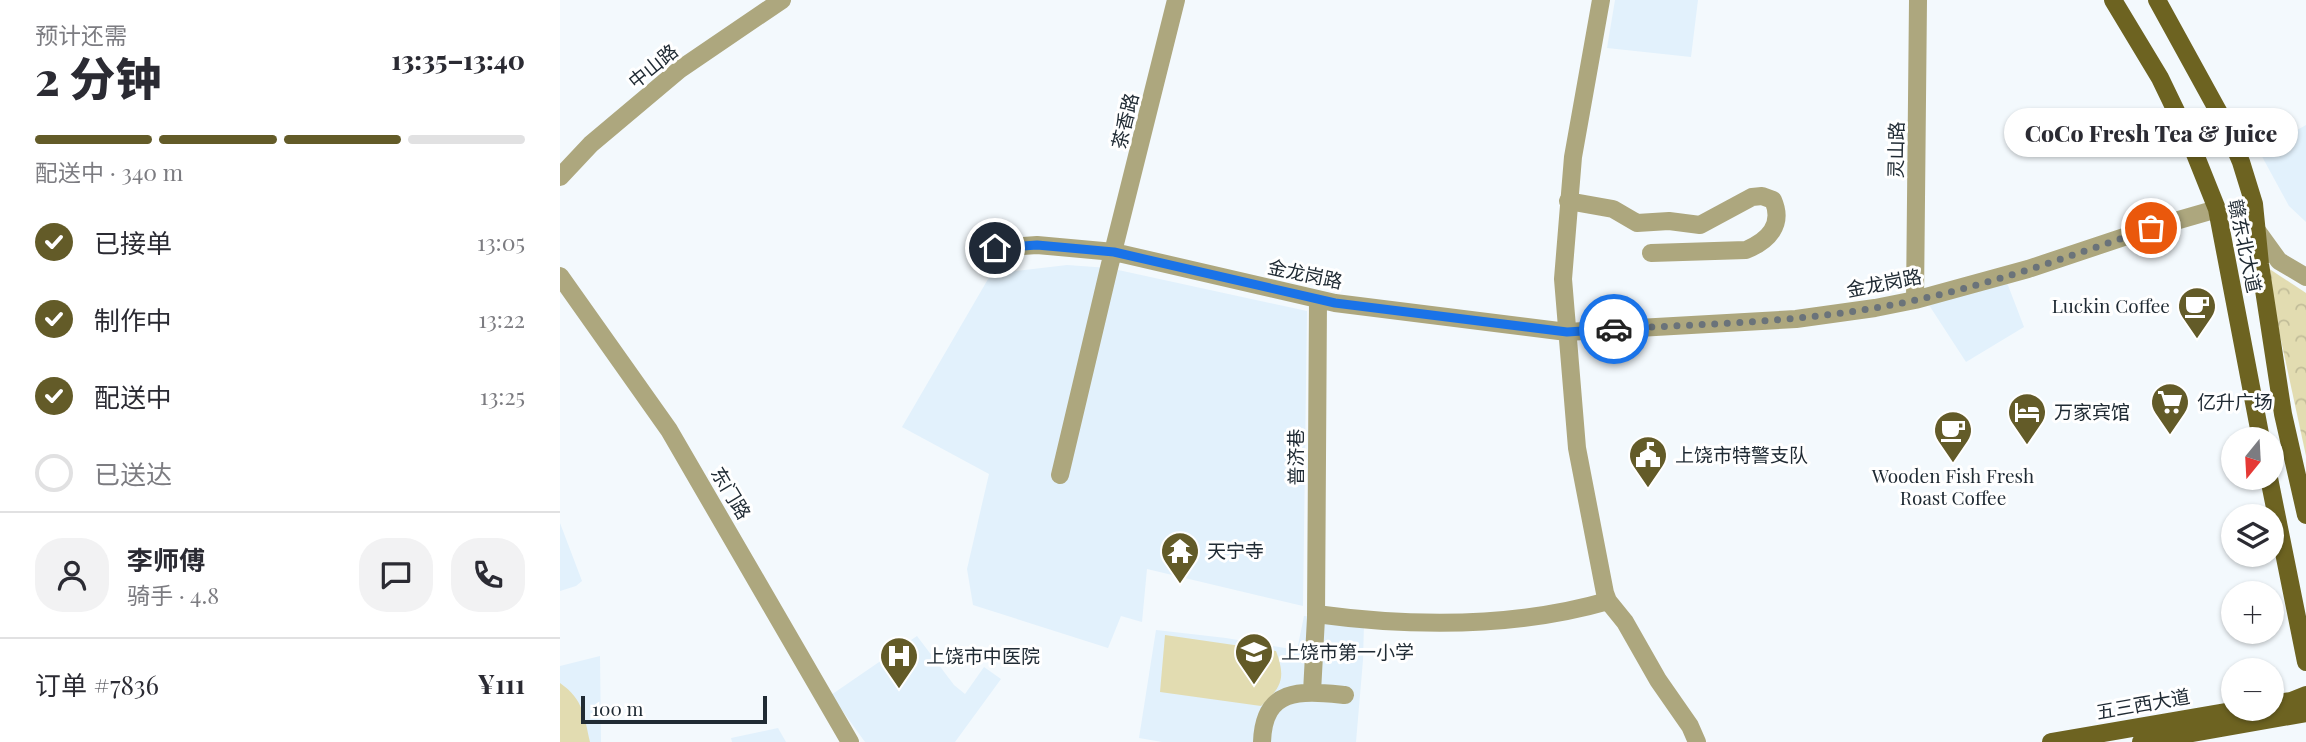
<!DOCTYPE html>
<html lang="zh">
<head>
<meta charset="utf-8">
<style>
	:root { --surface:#fff; --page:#f2f2f3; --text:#2b2b33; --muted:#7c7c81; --line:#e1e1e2; --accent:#635b28 }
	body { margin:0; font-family:"Playfair Display","Noto Sans SC",serif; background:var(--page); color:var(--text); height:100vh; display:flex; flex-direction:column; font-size:26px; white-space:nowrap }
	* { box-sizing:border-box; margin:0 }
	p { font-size:23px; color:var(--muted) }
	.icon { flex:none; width:38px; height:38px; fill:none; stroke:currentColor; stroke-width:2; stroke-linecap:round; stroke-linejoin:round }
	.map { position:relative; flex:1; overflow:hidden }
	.sheet { display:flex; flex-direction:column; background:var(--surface); width:560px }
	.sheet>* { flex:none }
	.needle { width:46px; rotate:198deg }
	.fabs { position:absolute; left:1661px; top:427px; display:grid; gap:14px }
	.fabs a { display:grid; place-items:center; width:63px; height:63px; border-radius:50%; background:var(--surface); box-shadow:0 2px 5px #0004; font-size:35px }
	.scale { position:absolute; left:21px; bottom:18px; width:186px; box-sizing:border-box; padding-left:7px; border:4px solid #202b34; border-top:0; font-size:19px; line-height:24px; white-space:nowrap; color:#202b34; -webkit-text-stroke:5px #fff; paint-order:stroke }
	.pin { position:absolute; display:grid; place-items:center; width:60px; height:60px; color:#fff; margin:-30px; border:4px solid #fff; border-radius:50%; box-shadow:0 2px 7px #0007 }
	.courier { position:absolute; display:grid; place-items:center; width:70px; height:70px; margin:-35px; border:5px solid #1a73e8; border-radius:50%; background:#fff; color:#222; box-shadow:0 2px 9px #0007 }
	.bubble { position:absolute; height:49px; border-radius:24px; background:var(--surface); box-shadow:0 2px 5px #0004; font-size:23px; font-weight:800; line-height:49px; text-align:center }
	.head em { font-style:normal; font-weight:800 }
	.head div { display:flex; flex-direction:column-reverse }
	.head { display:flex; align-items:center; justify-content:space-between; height:119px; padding:0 35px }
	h1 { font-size:46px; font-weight:800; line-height:52px }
	.bar { display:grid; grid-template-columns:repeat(4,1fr); gap:10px 7px; align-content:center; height:84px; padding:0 35px }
	.bar i { height:9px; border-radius:5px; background:var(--line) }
	.bar .current { background:var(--accent) }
	.bar p { grid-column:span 4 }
	.line { display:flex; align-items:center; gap:18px; padding:0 35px; border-top:2px solid var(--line) }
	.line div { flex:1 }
	.round { display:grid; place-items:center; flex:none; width:74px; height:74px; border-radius:28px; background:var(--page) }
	ol { padding:0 35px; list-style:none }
	li { display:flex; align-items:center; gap:21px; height:77px }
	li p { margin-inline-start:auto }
	li .icon { padding:7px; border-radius:50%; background:var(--accent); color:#fff; stroke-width:4 }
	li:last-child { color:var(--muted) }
	li i { width:38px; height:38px; border:4px solid var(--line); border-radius:50% }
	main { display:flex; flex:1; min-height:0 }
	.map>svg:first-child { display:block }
	.built { fill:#e2f1fc }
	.park { fill:url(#park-crowns) }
	.garden { fill:#e2dcb1 }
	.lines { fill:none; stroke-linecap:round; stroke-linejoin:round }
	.minor { stroke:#ada77e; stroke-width:18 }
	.major { stroke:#6d6321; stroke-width:18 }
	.done { stroke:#6a737a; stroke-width:7; stroke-dasharray:0 12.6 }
	.route { stroke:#1a73e8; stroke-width:9 }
	.labels { text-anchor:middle; stroke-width:6; stroke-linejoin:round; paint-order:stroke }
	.street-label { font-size:19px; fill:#202b34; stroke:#fff }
	.poi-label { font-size:19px; fill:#202b34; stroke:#fff; text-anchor:start }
</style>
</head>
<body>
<main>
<section class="sheet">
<div class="head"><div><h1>2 分钟</h1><p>预计还需</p></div><em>13:35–13:40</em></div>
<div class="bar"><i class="current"></i><i class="current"></i><i class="current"></i><i></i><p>配送中 · 340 m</p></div>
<ol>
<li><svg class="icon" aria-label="check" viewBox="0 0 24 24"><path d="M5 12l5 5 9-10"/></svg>已接单<p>13:05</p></li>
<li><svg class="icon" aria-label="check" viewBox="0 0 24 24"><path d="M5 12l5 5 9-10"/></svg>制作中<p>13:22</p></li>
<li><svg class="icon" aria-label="check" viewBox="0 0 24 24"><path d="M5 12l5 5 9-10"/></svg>配送中<p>13:25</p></li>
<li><i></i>已送达</li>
</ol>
<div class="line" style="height:126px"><a class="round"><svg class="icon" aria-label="person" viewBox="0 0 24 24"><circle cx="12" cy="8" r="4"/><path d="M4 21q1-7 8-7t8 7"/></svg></a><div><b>李师傅</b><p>骑手 · 4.8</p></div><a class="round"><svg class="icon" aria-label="chat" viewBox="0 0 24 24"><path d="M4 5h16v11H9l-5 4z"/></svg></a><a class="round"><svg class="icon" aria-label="phone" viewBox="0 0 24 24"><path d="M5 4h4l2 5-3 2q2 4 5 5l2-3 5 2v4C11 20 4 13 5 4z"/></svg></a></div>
<div class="line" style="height:91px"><div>订单 #7836</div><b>¥111</b></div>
</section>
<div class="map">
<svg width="1746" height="742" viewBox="0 0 1746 742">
	<defs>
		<pattern id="park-crowns" width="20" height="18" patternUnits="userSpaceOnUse" patternTransform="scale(1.75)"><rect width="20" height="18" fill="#e2dcb1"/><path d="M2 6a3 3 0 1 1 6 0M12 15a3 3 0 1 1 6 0" fill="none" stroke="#c2bd99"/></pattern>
	</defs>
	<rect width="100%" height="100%" fill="#f3f9fd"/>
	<path class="built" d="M1055,0H1138L1131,57L1047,48Z
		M1746,125V222L1729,206L1699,151Z
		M507,265L549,268L747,311L743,606L587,569L582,622L561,616L548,648L413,605L407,569L429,474L342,427L431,274Z
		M1446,280L1464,327L1406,362L1367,302Z
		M0,523L22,581L16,586L0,591Z
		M744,616L804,624L803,660L796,742H602L579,738L596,630L666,638L737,650Z
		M357,636L394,685L405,694L424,667L441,679L395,742H305L271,695Z
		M40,656L41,742H0V666Z
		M218,728L226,742H172L171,738Z"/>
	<path class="park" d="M1705,266L1746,293V456Z"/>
	<path class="garden" d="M605,635L716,651C726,678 722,687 701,706L600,692Z
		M0,683C24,700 24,716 30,742H0Z"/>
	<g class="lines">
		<path class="minor" d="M1041,0L1013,157L1003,279L1017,448L1045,593L1048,601L1065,622L1098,680L1130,726L1137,742
			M0,177L31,144L119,70L222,0
			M1008,201L1053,209L1077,223L1109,221L1140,225L1192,197L1202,196L1213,200C1224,225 1208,241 1186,250L1091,253
			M1698,232L1719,261L1746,277
			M435,248L477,245L554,252L775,303L1007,332L1236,319L1315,308L1355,300L1468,269L1591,228L1657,209
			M0,276L109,430L290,742
			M1355,300L1358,0
			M500,475L549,268L616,0
			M756,614C852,627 954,628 1048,601
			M752,692L756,618L758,299
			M702,742C704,686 742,691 785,695"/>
		<path class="major" d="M1553,0L1600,78L1627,134L1657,209L1701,439
			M1597,0L1663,120L1681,162L1694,204L1700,264L1723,414L1746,515
			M1709,478L1746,662
			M1712,704L1731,701L1746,695
			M1491,742L1683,709
			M1581,742L1746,713"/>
	</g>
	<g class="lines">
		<path class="done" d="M1054,329C1141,324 1228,323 1314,308C1407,293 1503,259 1591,228"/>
		<path class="route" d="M435,248L477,245L554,252L775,303L1007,332L1054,329"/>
	</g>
	<defs>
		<symbol id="cafe-pin" viewBox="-11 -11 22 30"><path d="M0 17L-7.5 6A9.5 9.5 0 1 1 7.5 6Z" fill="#635b28" stroke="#fff"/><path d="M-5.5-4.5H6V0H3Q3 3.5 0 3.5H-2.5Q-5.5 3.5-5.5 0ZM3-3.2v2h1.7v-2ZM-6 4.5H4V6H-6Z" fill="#fff"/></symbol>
		<symbol id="supermarket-pin" viewBox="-11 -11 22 30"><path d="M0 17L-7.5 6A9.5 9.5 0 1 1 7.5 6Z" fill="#635b28" stroke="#fff"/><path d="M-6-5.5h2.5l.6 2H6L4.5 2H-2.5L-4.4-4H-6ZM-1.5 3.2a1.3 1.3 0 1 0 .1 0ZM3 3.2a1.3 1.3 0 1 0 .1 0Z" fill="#fff"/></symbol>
		<symbol id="hotel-pin" viewBox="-11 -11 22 30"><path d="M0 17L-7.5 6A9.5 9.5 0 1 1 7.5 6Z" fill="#635b28" stroke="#fff"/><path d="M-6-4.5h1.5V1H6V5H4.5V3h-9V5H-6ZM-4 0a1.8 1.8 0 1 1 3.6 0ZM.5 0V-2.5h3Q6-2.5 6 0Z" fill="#fff"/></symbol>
		<symbol id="civic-pin" viewBox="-11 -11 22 30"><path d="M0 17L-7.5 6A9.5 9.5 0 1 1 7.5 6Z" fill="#635b28" stroke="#fff"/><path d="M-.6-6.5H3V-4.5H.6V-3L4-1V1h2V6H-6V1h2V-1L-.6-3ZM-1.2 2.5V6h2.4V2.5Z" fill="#fff"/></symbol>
		<symbol id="temple-pin" viewBox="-11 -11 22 30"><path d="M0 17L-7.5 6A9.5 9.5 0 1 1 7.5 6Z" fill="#635b28" stroke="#fff"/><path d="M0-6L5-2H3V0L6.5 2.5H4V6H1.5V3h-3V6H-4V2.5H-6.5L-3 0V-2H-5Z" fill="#fff"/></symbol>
		<symbol id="school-pin" viewBox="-11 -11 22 30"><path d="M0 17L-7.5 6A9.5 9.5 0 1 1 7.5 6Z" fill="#635b28" stroke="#fff"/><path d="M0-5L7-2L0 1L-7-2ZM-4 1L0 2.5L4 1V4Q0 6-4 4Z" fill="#fff"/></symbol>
		<symbol id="hospital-pin" viewBox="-11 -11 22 30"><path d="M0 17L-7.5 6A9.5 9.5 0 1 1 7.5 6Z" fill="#635b28" stroke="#fff"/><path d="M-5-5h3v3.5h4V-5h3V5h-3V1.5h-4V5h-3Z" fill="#fff"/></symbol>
	</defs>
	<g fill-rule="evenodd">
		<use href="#cafe-pin" x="1615" y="284" width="44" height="60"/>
		<use href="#supermarket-pin" x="1588" y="380" width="44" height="60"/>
		<use href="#hotel-pin" x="1445" y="390" width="44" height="60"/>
		<use href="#cafe-pin" x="1371" y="408" width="44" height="60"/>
		<use href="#civic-pin" x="1066" y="433" width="44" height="60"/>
		<use href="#temple-pin" x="598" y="529" width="44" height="60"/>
		<use href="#school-pin" x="672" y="630" width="44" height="60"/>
		<use href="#hospital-pin" x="317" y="634" width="44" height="60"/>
	</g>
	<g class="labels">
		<g class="street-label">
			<text transform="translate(93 66) rotate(-39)" y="7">中山路</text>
			<text transform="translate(565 121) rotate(-76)" y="7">茶香路</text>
			<text transform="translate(1336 150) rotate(-89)" y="7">灵山路</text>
			<text transform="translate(1685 246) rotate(78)" y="7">赣东北大道</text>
			<text transform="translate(745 274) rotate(12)" y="7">金龙岗路</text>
			<text transform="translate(1324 283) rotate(-11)" y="7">金龙岗路</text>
			<text transform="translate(736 457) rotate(-90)" y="7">普济巷</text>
			<text transform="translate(171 493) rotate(59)" y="7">东门路</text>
			<text transform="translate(1583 704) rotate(-10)" y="7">五三西大道</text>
		</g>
		<g class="poi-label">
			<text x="1610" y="313" text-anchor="end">Luckin Coffee</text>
			<text x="1637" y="409">亿升广场</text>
			<text x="1494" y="419">万家宾馆</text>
			<text x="1115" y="462">上饶市特警支队</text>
			<text x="1393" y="483" text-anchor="middle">Wooden Fish Fresh<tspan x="1393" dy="22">Roast Coffee</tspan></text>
			<text x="647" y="558">天宁寺</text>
			<text x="721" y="659">上饶市第一小学</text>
			<text x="366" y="663">上饶市中医院</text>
		</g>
	</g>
</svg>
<div class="fabs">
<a><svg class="needle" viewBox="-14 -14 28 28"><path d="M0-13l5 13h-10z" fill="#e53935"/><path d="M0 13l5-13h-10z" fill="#7c7c81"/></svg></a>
<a><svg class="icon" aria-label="layers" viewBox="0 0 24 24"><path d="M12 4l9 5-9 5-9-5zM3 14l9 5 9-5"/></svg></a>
<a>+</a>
<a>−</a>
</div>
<div class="scale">100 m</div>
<div class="pin" style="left:1591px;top:228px;background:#ea580c"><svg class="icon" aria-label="bag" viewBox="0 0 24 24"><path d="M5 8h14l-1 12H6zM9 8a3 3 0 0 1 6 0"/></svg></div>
<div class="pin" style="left:435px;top:248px;background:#1f2937"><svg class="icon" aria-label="home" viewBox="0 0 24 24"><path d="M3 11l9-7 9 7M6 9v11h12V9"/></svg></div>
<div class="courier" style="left:1054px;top:329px"><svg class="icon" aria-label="car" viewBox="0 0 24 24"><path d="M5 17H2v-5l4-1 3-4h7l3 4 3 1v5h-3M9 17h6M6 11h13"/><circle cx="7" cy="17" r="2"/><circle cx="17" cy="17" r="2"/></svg></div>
<div class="bubble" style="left:1444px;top:108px;width:294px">CoCo Fresh Tea &amp; Juice</div>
</div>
</main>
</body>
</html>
